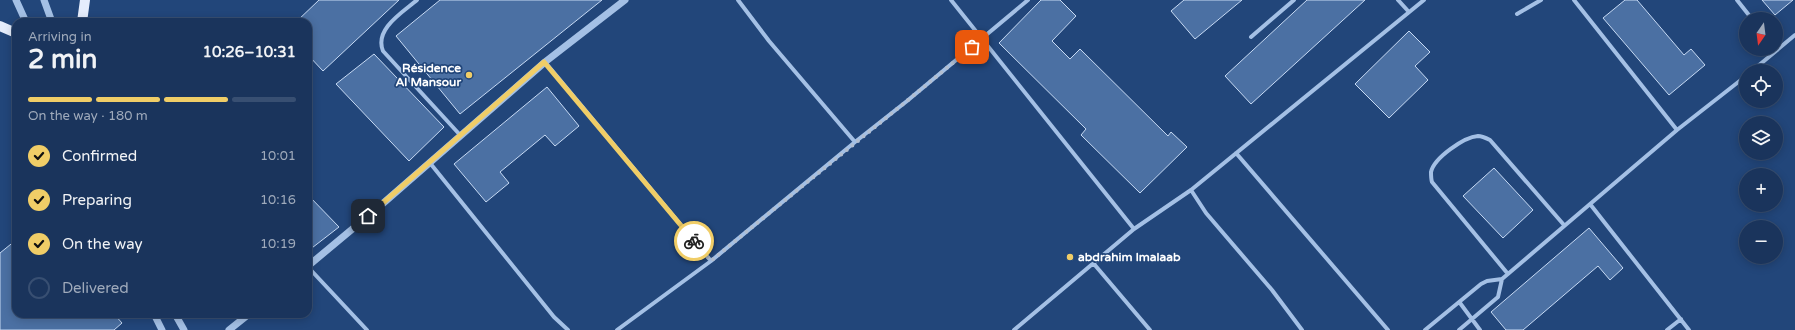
<!DOCTYPE html>
<html lang="en">
<head>
<meta charset="utf-8">
<style>
	:root { --surface:#1a345c; --page:#233c62; --text:#f1f3f6; --muted:#9faabb; --line:#384f72; --accent:#f0cd67 }
	body { margin:0; font-family:"Varela Round",sans-serif; background:var(--page); color:var(--text); height:100vh; display:flex; flex-direction:column; font-size:15px; white-space:nowrap }
	* { box-sizing:border-box; margin:0 }
	p { font-size:13px; color:var(--muted) }
	.icon { flex:none; width:22px; height:22px; fill:none; stroke:currentColor; stroke-width:2; stroke-linecap:round; stroke-linejoin:round }
	.map { position:relative; flex:1; overflow:hidden }
	.panel { position:absolute; left:12px; top:18px; width:300px; height:300px; display:flex; flex-direction:column; background:var(--surface); border-radius:12px; box-shadow:0 2px 10px #0003,0 0 0 1px var(--line) }
	.panel>* { flex:none }
	.needle { width:26px; rotate:194deg }
	.controls { position:absolute; left:1739px; top:12px; display:grid; gap:8px }
	.controls a { display:grid; place-items:center; width:44px; height:44px; border-radius:50%; background:var(--surface); box-shadow:0 2px 10px #0003,0 0 0 1px var(--line); font-size:20px }
	.pin { position:absolute; display:grid; place-items:center; width:34px; height:34px; color:#fff; margin:-17px; border-radius:8px; box-shadow:0 2px 6px #0006 }
	.courier { position:absolute; display:grid; place-items:center; width:40px; height:40px; margin:-20px; border:3px solid #f0cd67; border-radius:50%; background:#fff; color:#222; box-shadow:0 1px 5px #0007 }
	.headline em { font-style:normal; font-weight:700 }
	.headline div { display:flex; flex-direction:column-reverse }
	.headline { display:flex; align-items:center; justify-content:space-between; height:68px; padding:0 16px }
	h1 { font-size:26px; font-weight:700; line-height:30px }
	.bar { display:grid; grid-template-columns:repeat(4,1fr); gap:6px 4px; align-content:center; height:48px; padding:0 16px }
	.bar i { height:5px; border-radius:3px; background:var(--line) }
	.bar .current { background:var(--accent) }
	.bar p { grid-column:span 4 }
	ol { padding:0 16px; list-style:none }
	li { display:flex; align-items:center; gap:12px; height:44px }
	li p { margin-inline-start:auto }
	li .icon { padding:4px; border-radius:50%; background:var(--accent); color:#111; stroke-width:4 }
	li:last-child { color:var(--muted) }
	li i { width:22px; height:22px; border:2px solid var(--line); border-radius:50% }
	.map>svg:first-child { display:block }
	.building { fill:#4b70a3; stroke:#c7daf4 }
	.lines { fill:none; stroke-linecap:round; stroke-linejoin:round }
	.minor { stroke:#a4c0e5; stroke-width:4 }
	.tertiary { stroke:#a4c0e5; stroke-width:7 }
	.primary { stroke:#e5edfc; stroke-width:10 }
	.done { stroke:#b2bed0; stroke-width:4; stroke-dasharray:0 7.2 }
	.route { stroke:#f0cd67; stroke-width:5 }
	.poi-dot { fill:#f0cd67; stroke:#22467a; stroke-width:1.5 }
	.labels { text-anchor:middle; stroke-width:3.5; stroke-linejoin:round; paint-order:stroke }
	.poi-label { font-size:12px; font-weight:bold; fill:#fff; stroke:#22467a; text-anchor:end }
</style>
</head>
<body>
<div class="map">
<svg width="1795" height="330" viewBox="0 0 1795 330">
	<rect width="100%" height="100%" fill="#22467a"/>
	<path class="building" d="M319,0H399L323,71L308,55V22H296Z
		M440,0H602L460,114L396,36Z
		M1041,0H1060L1076,16L1052,41L1070,59L1080,49L1168,136L1171,132L1187,147L1140,193L1081,135L1086,129L999,43Z
		M1184,0H1242L1195,39L1171,11Z
		M1307,0H1365L1251,104L1225,76Z
		M1625,0H1637L1684,55L1691,49L1705,65L1669,95L1603,18Z
		M1762,0H1793L1775,15Z
		M1409,31L1430,52L1415,66L1428,80L1389,118L1355,84Z
		M374,54L444,127L409,161L336,84Z
		M547,87L579,126L555,146L545,135L500,172L509,183L486,202L454,164Z
		M1494,168L1533,210L1503,238L1463,196Z
		M308,195L339,227L308,251Z
		M1589,228L1623,268L1610,280L1598,266L1523,330H1506L1491,312Z
		M16,240V314H114L122,323L114,330H0V253Z"/>
	<g class="lines">
		<path class="minor" d="M417,0C403,12 374,29 383,51L461,136
			M738,0L769,41L855,142
			M951,0L1134,229
			M1398,0L1409,12
			M1574,0L1677,130
			M1737,0L1752,19
			M1517,14L1541,0
			M1251,37L1294,0
			M545,62L711,261
			M1752,71L1795,35
			M1236,153L1388,330
			M430,163L554,317L568,330
			M1191,190L1206,213L1272,290L1302,330
			M1590,204L1689,330
			M1094,264L1150,330
			M308,267L367,330
			M1508,274L1432,182C1431,179 1431,175 1431,172C1434,158 1464,137 1478,136C1482,136 1486,138 1490,140L1564,225
			M1460,303L1480,330
			M617,330L711,261L855,142L907,101L1028,0
			M1014,330L1134,229L1191,190L1424,0
			M1425,330L1481,284L1487,281L1502,279L1677,130L1746,76
			M1459,330L1498,297L1502,279
			M1667,330L1681,319"/>
		<path class="tertiary" d="M16,0L26,22
			M44,0L52,22
			M308,266L380,206L545,62L625,0
			M154,314L162,330
			M175,314L184,330
			M229,330L249,314"/>
		<path class="primary" d="M82,22L85,0
			M0,26L16,33"/>
	</g>
	<g class="lines">
		<path class="done" d="M694,241L711,261C798,189 886,119 972,47"/>
		<path class="route" d="M368,216L544,62L694,241"/>
	</g>
	<g class="poi-dot">
		<circle cx="469" cy="75" r="4"/>
		<circle cx="1070" cy="257" r="4"/>
	</g>
	<g class="labels">
		<g class="poi-label">
			<text x="461" y="72">Résidence<tspan x="461" dy="14">Al Mansour</tspan></text>
			<text x="1078" y="261" text-anchor="start">abdrahim lmalaab</text>
		</g>
	</g>
</svg>
<div class="controls">
<a><svg class="needle" viewBox="-14 -14 28 28"><path d="M0-13l5 13h-10z" fill="#e53935"/><path d="M0 13l5-13h-10z" fill="#9faabb"/></svg></a>
<a><svg class="icon" aria-label="locate" viewBox="0 0 24 24"><circle cx="12" cy="12" r="6"/><path d="M12 2v4M12 18v4M2 12h4M18 12h4"/></svg></a>
<a><svg class="icon" aria-label="layers" viewBox="0 0 24 24"><path d="M12 4l9 5-9 5-9-5zM3 14l9 5 9-5"/></svg></a>
<a>+</a>
<a>−</a>
</div>
<div class="pin" style="left:972px;top:47px;background:#ea580c"><svg class="icon" aria-label="bag" viewBox="0 0 24 24"><path d="M5 8h14l-1 12H6zM9 8a3 3 0 0 1 6 0"/></svg></div>
<div class="pin" style="left:368px;top:216px;background:#1f2937"><svg class="icon" aria-label="home" viewBox="0 0 24 24"><path d="M3 11l9-7 9 7M6 9v11h12V9"/></svg></div>
<div class="courier" style="left:694px;top:241px"><svg class="icon" aria-label="bike" viewBox="0 0 24 24"><circle cx="6" cy="16" r="4"/><circle cx="18" cy="16" r="4"/><path d="M6 16l4-8h5l3 8M10 8l3 8H6M13 5h3"/></svg></div>
<section class="panel">
<div class="headline"><div><h1>2 min</h1><p>Arriving in</p></div><em>10:26–10:31</em></div>
<div class="bar"><i class="current"></i><i class="current"></i><i class="current"></i><i></i><p>On the way · 180 m</p></div>
<ol>
<li><svg class="icon" aria-label="check" viewBox="0 0 24 24"><path d="M5 12l5 5 9-10"/></svg>Confirmed<p>10:01</p></li>
<li><svg class="icon" aria-label="check" viewBox="0 0 24 24"><path d="M5 12l5 5 9-10"/></svg>Preparing<p>10:16</p></li>
<li><svg class="icon" aria-label="check" viewBox="0 0 24 24"><path d="M5 12l5 5 9-10"/></svg>On the way<p>10:19</p></li>
<li><i></i>Delivered</li>
</ol>
</section>
</div>
</body>
</html>
